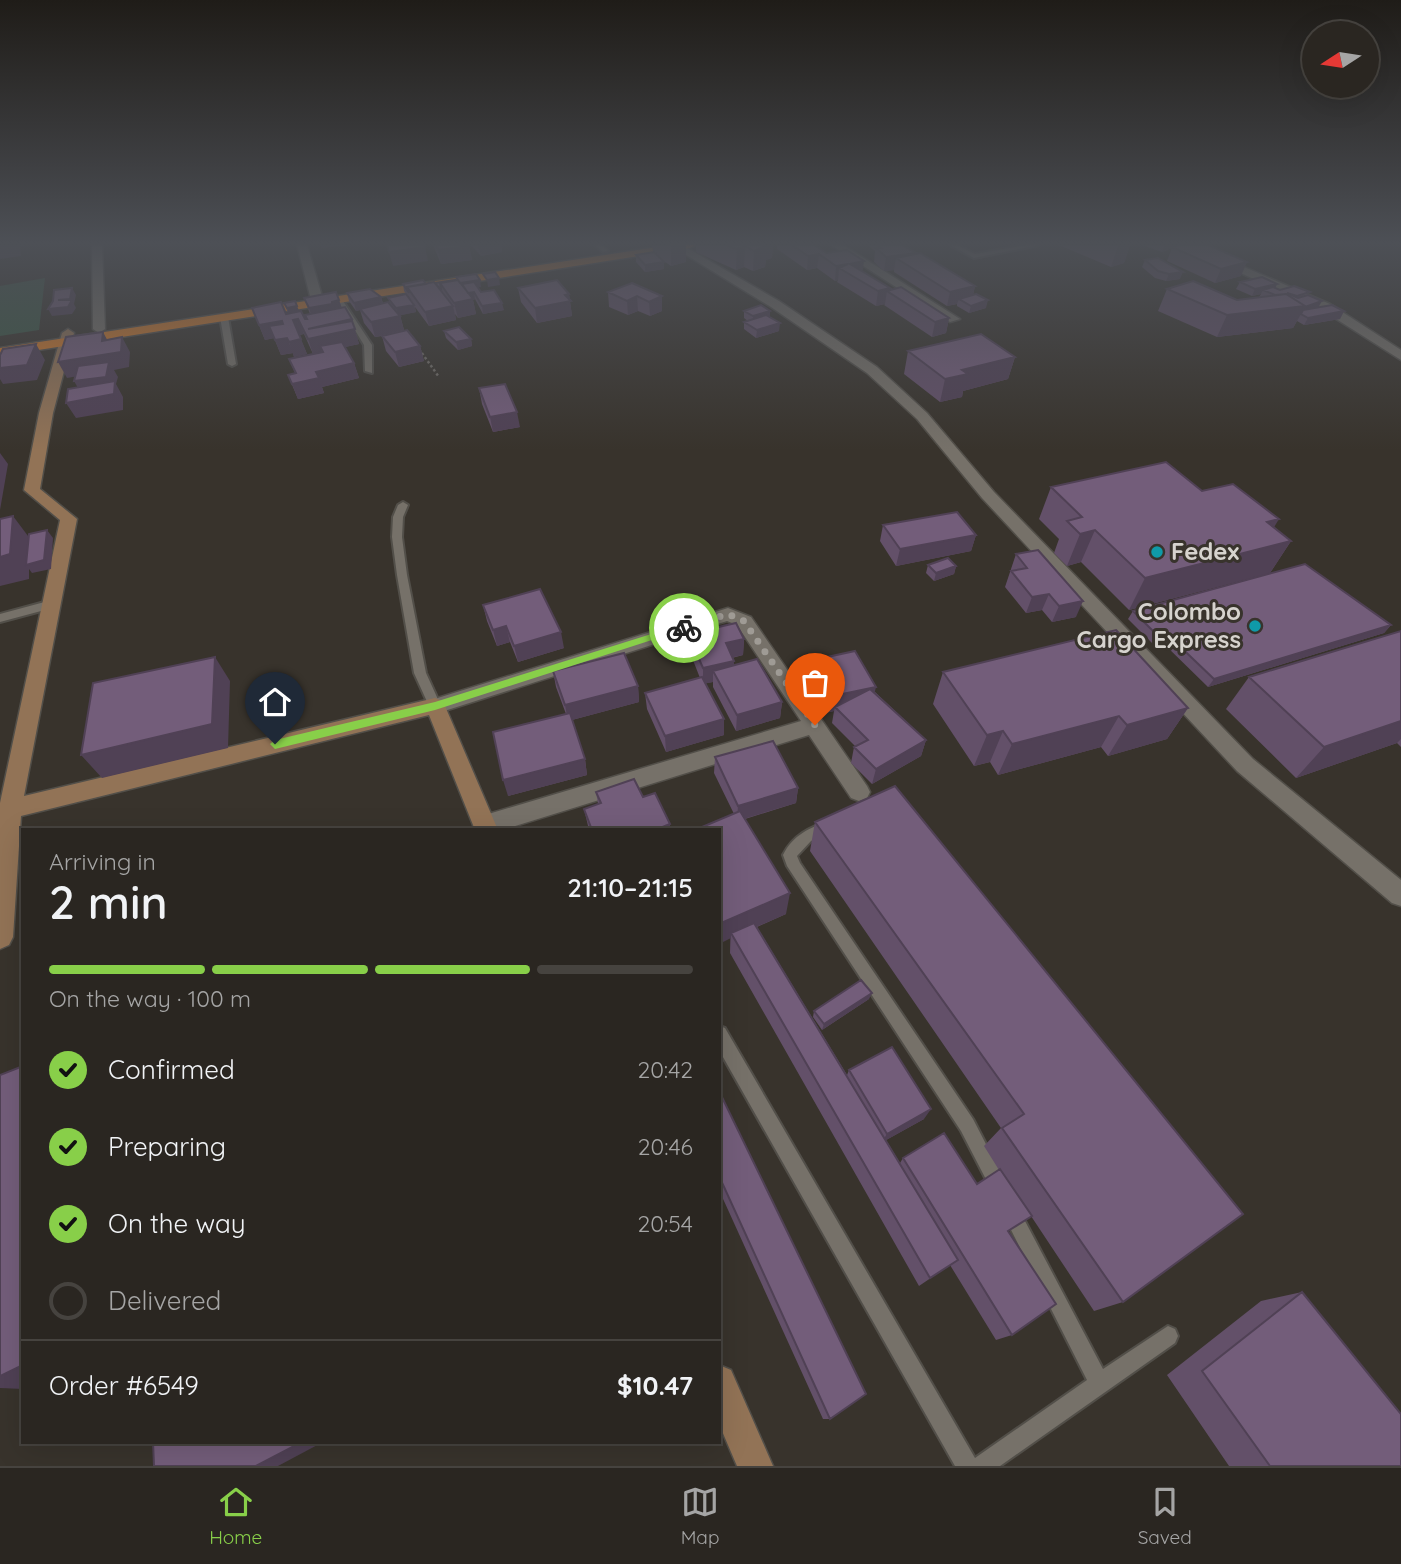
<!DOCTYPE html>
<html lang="en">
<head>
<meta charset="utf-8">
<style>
	:root { --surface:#2a2621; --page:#36322e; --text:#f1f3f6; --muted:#a5a5a5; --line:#46433f; --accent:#88cf49 }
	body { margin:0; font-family:Quicksand,sans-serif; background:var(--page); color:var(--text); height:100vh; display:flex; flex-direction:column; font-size:26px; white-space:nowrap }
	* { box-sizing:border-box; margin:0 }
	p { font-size:23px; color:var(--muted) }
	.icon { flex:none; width:38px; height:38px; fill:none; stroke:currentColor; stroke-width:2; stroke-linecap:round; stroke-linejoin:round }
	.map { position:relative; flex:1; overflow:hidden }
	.drawer { position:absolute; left:21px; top:828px; width:700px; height:616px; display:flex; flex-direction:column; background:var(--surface); border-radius:0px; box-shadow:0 7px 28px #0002,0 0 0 2px var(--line) }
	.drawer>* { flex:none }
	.needle { width:46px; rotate:258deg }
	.tools { position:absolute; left:1302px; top:21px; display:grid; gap:14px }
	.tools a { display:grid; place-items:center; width:77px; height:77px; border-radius:50%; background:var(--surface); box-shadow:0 7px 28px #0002,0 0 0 2px var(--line); font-size:35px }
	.pin { position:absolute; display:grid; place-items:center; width:60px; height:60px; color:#fff; margin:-72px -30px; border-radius:50% 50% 50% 0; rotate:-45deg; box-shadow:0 0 7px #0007 }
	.pin .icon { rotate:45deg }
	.courier { position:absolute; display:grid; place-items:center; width:70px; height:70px; margin:-35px; border:5px solid #88cf49; border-radius:50%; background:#fff; color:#222; box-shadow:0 2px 9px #0007 }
	.head em { font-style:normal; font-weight:600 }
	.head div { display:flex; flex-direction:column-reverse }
	.head { display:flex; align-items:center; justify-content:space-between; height:119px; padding:0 28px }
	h1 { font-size:46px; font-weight:600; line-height:52px }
	.bar { display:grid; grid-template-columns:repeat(4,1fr); gap:10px 7px; align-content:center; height:84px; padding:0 28px }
	.bar i { height:9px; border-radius:5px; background:var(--line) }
	.bar .current { background:var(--accent) }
	.bar p { grid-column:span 4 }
	.line { display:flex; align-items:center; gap:18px; padding:0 28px; border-top:2px solid var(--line) }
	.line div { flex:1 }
	ol { padding:0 28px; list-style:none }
	li { display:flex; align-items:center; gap:21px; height:77px }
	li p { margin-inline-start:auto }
	li .icon { padding:7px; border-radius:50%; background:var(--accent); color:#111; stroke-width:4 }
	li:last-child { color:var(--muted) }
	li i { width:38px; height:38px; border:4px solid var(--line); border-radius:50% }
	.dock { display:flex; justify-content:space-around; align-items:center; height:98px; border-top:2px solid var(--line); background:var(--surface); font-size:19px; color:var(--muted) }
	.dock a { display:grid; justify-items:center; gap:4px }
	.dock .current { color:var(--accent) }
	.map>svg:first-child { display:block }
	.green { fill:#3a5644 }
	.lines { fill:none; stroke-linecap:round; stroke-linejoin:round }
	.lane-casing { stroke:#524f49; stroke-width:4 }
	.street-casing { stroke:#524f49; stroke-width:3 }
	.secondary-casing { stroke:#524f49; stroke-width:3 }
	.highway-casing { stroke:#524f49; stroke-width:3 }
	.path { stroke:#736e68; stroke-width:2.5; stroke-dasharray:2.5 2.5; stroke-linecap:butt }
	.lane { fill:#767169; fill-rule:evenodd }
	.street { fill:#767169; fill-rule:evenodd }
	.secondary { fill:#927356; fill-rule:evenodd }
	.highway { fill:#d37928; fill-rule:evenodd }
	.wall { fill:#635069 }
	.shaded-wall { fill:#504155 }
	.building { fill:#735d7a; stroke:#504155; stroke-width:2 }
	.route { fill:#88cf49 }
	.done { stroke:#9f9b95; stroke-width:7; stroke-dasharray:0 12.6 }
	.culture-dot { fill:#0f9aa8; stroke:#38332c; stroke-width:2.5 }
	.labels { text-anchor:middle; stroke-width:6; stroke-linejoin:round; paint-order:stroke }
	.poi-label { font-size:24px; font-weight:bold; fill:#d6d3ce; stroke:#38332c; text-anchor:start }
</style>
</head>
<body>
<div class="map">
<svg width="1401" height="1466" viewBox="0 0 1401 1466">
	<rect width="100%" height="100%" fill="#38332c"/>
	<path class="green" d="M45,278L39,330L0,336V286Z"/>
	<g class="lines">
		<defs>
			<path id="lane" d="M595,245H602L608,251L603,252Z
				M950,245H957L975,254L1026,245H1039L974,258Z
				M337,298H341L372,345V373L365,371L364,345L336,299Z
				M224,315L228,317L236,364L232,366L228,364L220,317Z
				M403,502L408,505L403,517L402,537L407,575L426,673L441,706L435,710L429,706L414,673L397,575L392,537L393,517L398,505Z
				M52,600L56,601L57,604L56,607L0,622V614Z
				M829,821L834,823L836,827L834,831L811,841L797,856L800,863L973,1119L1005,1181L1008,1187L1005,1193L999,1196L993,1193L961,1131L787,866L783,855C793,835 809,828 829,821Z
				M719,1026L725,1028L975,1458L1087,1380L1004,1216L1001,1210L1004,1204L1010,1201L1016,1204L1103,1369L1168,1326L1175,1329L1178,1336L1175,1343L1000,1466H955L719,1050Z"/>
			<path id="street" d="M92,245H102L105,329L99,333L93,329Z
				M297,245H307L322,296L320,298L310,296Z
				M670,245H682L779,301L877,367L927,413L994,492L1253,759L1401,880V906L1392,903L1237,771L982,498L917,419L867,373L771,307Z
				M831,245H843L960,319L950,322Z
				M1179,245H1193L1330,304L1401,350V360L1322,310Z
				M728,608L751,617L867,786L870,792L867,798L859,801L851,798L809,735L502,830H476L474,825L477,818L485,815L801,721L737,625L727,621L435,714L428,711L425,706L428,701Z"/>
			<path id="secondary" d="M68,329L74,333L53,413L40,489L77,519L24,796L435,698L442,701L445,706L498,830H475L429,715L21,816L13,937L9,945L0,949V803L60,520L24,490L39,413L62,333Z
				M719,1365L731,1370L773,1466H737L719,1424Z"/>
			<path id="highway" d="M670,245H695L690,248L0,356V348Z"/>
		</defs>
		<use href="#lane" class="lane-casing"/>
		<use href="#street" class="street-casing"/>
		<use href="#secondary" class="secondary-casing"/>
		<use href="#highway" class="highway-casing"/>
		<path class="path" d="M419,349L439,377"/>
		<use href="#lane" class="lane"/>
		<use href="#street" class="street"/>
		<use href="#secondary" class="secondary"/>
		<use href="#highway" class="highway"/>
	</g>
	<path class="wall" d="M433,245H469L472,260L441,264Z
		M471,245H501L502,252L481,256Z
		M652,245H686V262L671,266L661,259L664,262V269L645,272L636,262V255L653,252Z
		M696,245H773L772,258L766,260L765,267L753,271L744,267L736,270L696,252Z
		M777,245H814L827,253L862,271L890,290L949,318L946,333L932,337L884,305L885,304L876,306L837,282L838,280L835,281L817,268L807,270L777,249Z
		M868,245H902L916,253L915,254L975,286L973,295L986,308L969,313L957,306V304L947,306L894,272V270L884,271L874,262L875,251Z
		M1059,245H1130L1124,263L1111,267Z
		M1142,245H1175V246L1241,276L1215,283L1167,261L1172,248L1162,252Z
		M1145,260L1180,279L1166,281L1155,278L1142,267Z
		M456,277L481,287H478L481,292L504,310L483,314L475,299L473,300L476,314L458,318L455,314L456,320L429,326L415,307L416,312L400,315L404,330L420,346L424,361L399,367L386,351L382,336L375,337L364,323L360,310L356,311L349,301L347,293L381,297L383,303L390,304L388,298L411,300L404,291L403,284L435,283L457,280Z
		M1240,282L1277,284L1275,288L1280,290L1308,295L1319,307L1344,311L1340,319L1304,325L1297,321L1293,328L1217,337L1158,311L1167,289L1237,300L1259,297L1261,294L1252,296L1236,289Z
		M518,288L569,294L572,316L537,323L521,302Z
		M608,292L662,296V311L650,316L638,311L628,315L609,307Z
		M304,298L339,300L342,308L352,319L359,344L345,347L354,363L359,378L322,387L324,393L298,399L288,375L295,373L289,359L313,354L304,334L299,335L307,354L294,357L293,353L281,355L274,338L265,340L252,308L288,313L284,303L299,311L305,319H307L310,314Z
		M744,311L770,317L779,331L756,338L744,329V322L748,321L744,318Z
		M444,331L471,339L472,346L458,350L446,338Z
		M908,351L1015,357L1008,379L963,391L962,397L940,402L904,374Z
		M479,388L520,427L493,432L482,404Z
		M1051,487L1202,491L1274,528L1291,541L1270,573L1129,610L1081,562L1067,566L1054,553L1059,539L1039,519Z
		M883,525L976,535L971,551L896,566L880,541Z
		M1016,554L1076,617L1052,622L1042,610L1026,613L1005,587Z
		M928,565L956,566L954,574L934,581L926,573Z
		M483,605L564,648L518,662L510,642L497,646L487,621Z
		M1133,611L1391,625L1384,633L1208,687L1163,643H1152L1128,619Z
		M1401,631V747L1397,743L1296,778L1226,709L1249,677Z
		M688,634L744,639L743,655L732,658L734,665L782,702L780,718L736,731L713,687V682L706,683L724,735L666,752L647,709L645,693L700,678L689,650Z
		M809,661L875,692L926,740L921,756L872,784L851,763L854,747H856L832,723L834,711L825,713L807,677Z
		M553,671L638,686L639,702L572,720L585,759L587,775L508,796L566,714L556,687Z
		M943,672L1188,708L1167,739L1108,756L1101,747L998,775L990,762L974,766L933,704Z
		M715,757L798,788L796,803L745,819L786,914L757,927L847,1075L849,1070L924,1119L886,1140L900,1163L903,1158L977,1184L999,1170L984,1146L1001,1128L810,851L815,822L895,786L1123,1302L1094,1311L1031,1216L1008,1231L1012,1335L996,1340L950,1265L919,1286L730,953L734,814L714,773Z
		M596,792L643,797L670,830H589L584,809L598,804Z
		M869,999L822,1030L813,1017L814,1011Z
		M719,1091L830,1419H823L719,1190Z
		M1302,1292L1401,1466H1229L1167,1375L1261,1301Z"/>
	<path class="shaded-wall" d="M0,245H26L20,246L21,256L0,259Z
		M320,245H348L321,248Z
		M478,245H501L502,252L481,256Z
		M671,245H686V262L671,266Z
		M758,245H773L772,258L766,260L765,267L753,271L754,251Z
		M1123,245H1130L1124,263L1111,267L1118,246Z
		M1164,245H1175L1174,247L1162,252Z
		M469,246L472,260L441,264L438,250Z
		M745,246L744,267L736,270L737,249Z
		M425,247L428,261L393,266L389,252Z
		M916,253L913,267L896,258L894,270L884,271L886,257Z
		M819,254L817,268L807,270L808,256Z
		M864,261L862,275L850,264Z
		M664,262V269L645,272V265Z
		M1247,262L1241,276L1215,283L1221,269Z
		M848,264L839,268L838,280L835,281L836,266Z
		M1183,272L1180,279L1166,281L1169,274Z
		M499,278L500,285L488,287L487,280Z
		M480,280L481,287L465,290L460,283Z
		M1277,284L1274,291L1263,290L1261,294L1252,296L1255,289Z
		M975,286L972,301L959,299L957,304L947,306L950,292Z
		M72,288L76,295L74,304L76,308L72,314L52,316L48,309Z
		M890,288V293L887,291L885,304L876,306L878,291Z
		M474,292L475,299L473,300L476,314L458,318L454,303L468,293Z
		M569,294L572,316L537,323L535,308Z
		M637,296L638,311L628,315L627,301Z
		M662,296V311L650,316L649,302Z
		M381,297L383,305L356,311L354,303Z
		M339,300L344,315L314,323L309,308Z
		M988,300L986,308L969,313L971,306Z
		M1322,301L1318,308L1301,314L1293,328L1217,337L1227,315Z
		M502,303L504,310L483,314L482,306Z
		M414,305L416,312L398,316L396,308Z
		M297,306L300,313L289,315L287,308Z
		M453,306L456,320L429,326L425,312Z
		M770,311V318L753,324V316Z
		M1344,311L1340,319L1304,325L1308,318Z
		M400,316L404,330L375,337L371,322Z
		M949,318L946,333L932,337L935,322Z
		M298,319L304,334L298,335L293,320Z
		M352,319L359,344L323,352L320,346L322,352L313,354L308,339V329Z
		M282,321L287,336L269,326L274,338L265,340L259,325Z
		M780,323L779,331L756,338L757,330Z
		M103,332L111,347L122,337L130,352L129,367L114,370L118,377L116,384L123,397V410L76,418L66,403L83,397L74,381L107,371L67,378L58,362L102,341Z
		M287,338L293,353L281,355L275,340Z
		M301,339L307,354L294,357L289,342Z
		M471,339L472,346L458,350L456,342Z
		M36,344L45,360L37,380L3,384L0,379V368Z
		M420,346L424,361L399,367L395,352Z
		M1015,357L1008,379L963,391L962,397L940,402L945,379L962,370Z
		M354,363L359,378L322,387L324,393L298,399L292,384L316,372Z
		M517,412L520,427L493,432L490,417Z
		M0,453L8,464L0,510Z
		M13,516L31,540L47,530L53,538L51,569L32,573L29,569V579L0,586V557Z
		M1279,519L1261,549L1291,541L1270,573L1129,610L1145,578L1267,522Z
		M1095,530L1081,562L1067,566L1080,534Z
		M976,535L971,551L896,566L900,549Z
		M956,566L954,574L934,581L936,573Z
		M1049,594L1042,610L1026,613L1032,597Z
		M1083,601L1076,617L1052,622L1059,606Z
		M1391,625L1384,633L1208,687L1214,679Z
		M506,626L510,642L497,646L493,630Z
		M561,632L564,648L518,662L514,646Z
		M744,639L743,655L725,659L726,643Z
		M215,657L230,681L228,748L102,778L81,755Z
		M734,661L733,677L713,671V682L703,684V668Z
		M638,686L639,702L568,721L565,705Z
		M876,687L872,703L835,707L834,711L825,713L828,697Z
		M782,702L780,718L736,731L737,715Z
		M1188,708L1167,739L1108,756L1127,725Z
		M1119,716L1101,747L998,775L1012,744Z
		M724,719V735L666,752L665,736Z
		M1401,721V739L1397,743L1296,778L1324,747Z
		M1003,731L990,762L974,766L987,735Z
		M926,740L921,756L872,784L876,769Z
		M585,759L587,775L508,796L503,780Z
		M798,788L796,803L737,821L738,806Z
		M670,824V830H655Z
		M790,893L786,914L733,937L731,933V938L719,944V924Z
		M872,993L869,999L822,1030L824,1024Z
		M931,1109L924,1119L881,1143L887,1134Z
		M23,1365V1389L0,1388V1376Z
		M302,1442H323L278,1466H256Z"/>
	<path class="building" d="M387,245H424L425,247L389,252Z
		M436,245H469V246L438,250Z
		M726,245H763L766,246L754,251L745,246L737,249Z
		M792,245H814L827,253L847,250L864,261L850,264L890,288L878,291L839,268L848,264L836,266L819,254L808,256Z
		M877,245H902L916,253L886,257L876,248H881Z
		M1181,245H1208L1247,262L1221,269L1172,247Z
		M654,252L664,262L645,265L636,255Z
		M920,253L975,286L950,292L896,258Z
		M1158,258L1183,272L1169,274L1158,271L1145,260Z
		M495,272L499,278L487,280L483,274Z
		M476,274L480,280L460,283L456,277Z
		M1262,277L1277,284L1255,289L1240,282Z
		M423,280L426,284L407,287L409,293L403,284Z
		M455,280H456L440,283L441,289H440L435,283Z
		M458,280L473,299L454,303L440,283Z
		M557,280L569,294L565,295L571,301L535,308L518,288Z
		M1193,281L1237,300L1286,294L1305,306L1227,315L1167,289Z
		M434,282L453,306L425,312L407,287Z
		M474,282L481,292L494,290L502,303L482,306L474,292L468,293L462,284Z
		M632,283L662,296L649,302L637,296L627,301L608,292Z
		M1294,286L1310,292L1297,296L1287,293L1298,298L1308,295L1322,301L1305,307V306L1286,294L1275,295L1263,290L1273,287L1280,290Z
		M901,287L949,318L935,322L887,291Z
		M72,288L70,299L58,300H72L68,307L48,309L53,301L54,290Z
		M370,289L381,297L354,303L347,293Z
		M336,292L339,300L332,302V304L309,308L304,298Z
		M406,294L414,305L396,308L388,298Z
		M976,294L988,300L971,306L959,299Z
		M295,301L297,306L287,308L284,303Z
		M281,302L286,314L301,311L305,319H307L305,315L345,307L352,319L308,329L352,321L355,329L308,339L298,319L293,320L301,339L289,342L287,338L275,340L269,326L283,324L282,321L259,325L252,308Z
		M388,302L400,316L371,322L360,309Z
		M761,305L770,311L753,316L744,311Z
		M1332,305L1344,311L1308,318L1301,314L1303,310Z
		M766,315L780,323L757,330L744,322Z
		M459,327L471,339L456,342L444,331Z
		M407,330L420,346L395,352L382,336Z
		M103,332L102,341L122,337L121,352L58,362L66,337Z
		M981,334L1015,357L962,370L968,374L945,379L908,351Z
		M342,342L354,363L316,372L319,378L292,384L288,375L296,373L289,359L323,352L320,346Z
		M36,344L27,365L0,368V355L3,349Z
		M109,362L106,377L74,381L78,366Z
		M115,381L114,394L66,403L68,389Z
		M505,384L517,412L490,417L479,388Z
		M1166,462L1202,491L1233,484L1279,519L1267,522L1291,541L1145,578L1095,530L1080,534L1067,521L1082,517L1051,487Z
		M957,512L976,535L900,549L883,525Z
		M13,516L10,554L0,557V519Z
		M47,530L44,560L26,565L29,534Z
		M1038,550L1083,601L1059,606L1049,594L1032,597L1011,571L1027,568L1016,554Z
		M948,558L956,566L936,573L928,565Z
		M1305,564L1391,625L1214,679L1168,635H1157L1133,611Z
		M540,589L561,632L514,646L506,626L493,630L483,605Z
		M736,623L744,639L726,643L734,661L703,668L688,634Z
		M1116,630L1188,708L1127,725L1119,716L1012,744L1003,731L987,735L943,672Z
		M1401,631V721L1324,747L1249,677Z
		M855,651L876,687L828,697L809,661Z
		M624,653L638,686L565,705L553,671Z
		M215,657L212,724L81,755L93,683Z
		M757,659L782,702L737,715L713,671Z
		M702,677L724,719L665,736L645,693Z
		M870,689L926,740L876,769L854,747L868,740L835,707Z
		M570,713L585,759L503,780L493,732Z
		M773,741L798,788L738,806L715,757Z
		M634,779L643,797L655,793L670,824L655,830H592L584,809L601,803L596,792Z
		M895,786L1243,1214L1123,1302L1002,1128L1024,1114L815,822Z
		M740,811L790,893L719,924V830H695Z
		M754,923L958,1260L930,1278L731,933Z
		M861,980L872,993L824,1024L814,1011Z
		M892,1047L931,1109L887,1134L849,1070Z
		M23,1066V1365L0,1376V1075Z
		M719,1091L866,1394L830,1419L719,1176Z
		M944,1133L977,1184L1000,1169L1032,1216L1008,1231L1056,1304L1012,1335L903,1158Z
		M1302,1292L1401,1414V1466H1270L1202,1371Z
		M153,1442H302L256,1466H154Z"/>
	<linearGradient id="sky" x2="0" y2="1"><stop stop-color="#1f1c18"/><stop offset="0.54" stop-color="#4d5056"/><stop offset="1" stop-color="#4d5056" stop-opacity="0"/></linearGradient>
	<rect width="1401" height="450" fill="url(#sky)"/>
	<path class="route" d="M680,625L689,628L435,710L275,749L270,744L275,740L435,702Z"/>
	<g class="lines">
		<path class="done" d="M684,628L728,614L744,621L815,725"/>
	</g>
	<g class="culture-dot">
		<circle cx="1157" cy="552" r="7"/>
		<circle cx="1255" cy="626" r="7"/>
	</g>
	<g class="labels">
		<g class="poi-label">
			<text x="1171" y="560">Fedex</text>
			<text x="1241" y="620" text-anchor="end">Colombo<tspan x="1241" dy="28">Cargo Express</tspan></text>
		</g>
	</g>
</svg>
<div class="tools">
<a><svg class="needle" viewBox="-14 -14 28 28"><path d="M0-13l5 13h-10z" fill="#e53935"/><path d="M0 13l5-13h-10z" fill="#a5a5a5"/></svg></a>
</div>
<div class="pin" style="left:815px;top:725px;background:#ea580c"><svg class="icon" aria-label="bag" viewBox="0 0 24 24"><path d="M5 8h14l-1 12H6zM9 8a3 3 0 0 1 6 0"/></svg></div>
<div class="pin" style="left:275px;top:744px;background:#1f2937"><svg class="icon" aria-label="home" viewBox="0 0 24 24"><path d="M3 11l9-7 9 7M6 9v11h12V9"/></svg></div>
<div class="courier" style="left:684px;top:628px"><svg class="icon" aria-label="bike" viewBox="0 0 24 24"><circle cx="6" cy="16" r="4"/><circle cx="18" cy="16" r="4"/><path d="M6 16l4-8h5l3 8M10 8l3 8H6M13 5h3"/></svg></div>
<section class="drawer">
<div class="head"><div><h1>2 min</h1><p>Arriving in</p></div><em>21:10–21:15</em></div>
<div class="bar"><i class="current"></i><i class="current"></i><i class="current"></i><i></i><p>On the way · 100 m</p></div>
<ol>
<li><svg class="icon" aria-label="check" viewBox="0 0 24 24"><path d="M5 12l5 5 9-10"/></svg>Confirmed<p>20:42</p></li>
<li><svg class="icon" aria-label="check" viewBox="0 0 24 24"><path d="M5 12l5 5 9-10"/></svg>Preparing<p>20:46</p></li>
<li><svg class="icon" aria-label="check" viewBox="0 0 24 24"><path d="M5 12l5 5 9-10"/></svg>On the way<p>20:54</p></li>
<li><i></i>Delivered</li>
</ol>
<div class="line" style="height:91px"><div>Order #6549</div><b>$10.47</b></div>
</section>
</div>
<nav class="dock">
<a class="current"><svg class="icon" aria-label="home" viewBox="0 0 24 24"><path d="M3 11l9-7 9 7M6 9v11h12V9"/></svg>Home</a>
<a><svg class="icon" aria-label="map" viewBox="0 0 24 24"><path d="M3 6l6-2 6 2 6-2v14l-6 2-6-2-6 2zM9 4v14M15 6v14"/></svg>Map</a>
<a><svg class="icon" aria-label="saved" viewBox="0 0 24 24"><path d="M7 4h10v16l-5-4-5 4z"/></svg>Saved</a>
</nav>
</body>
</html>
